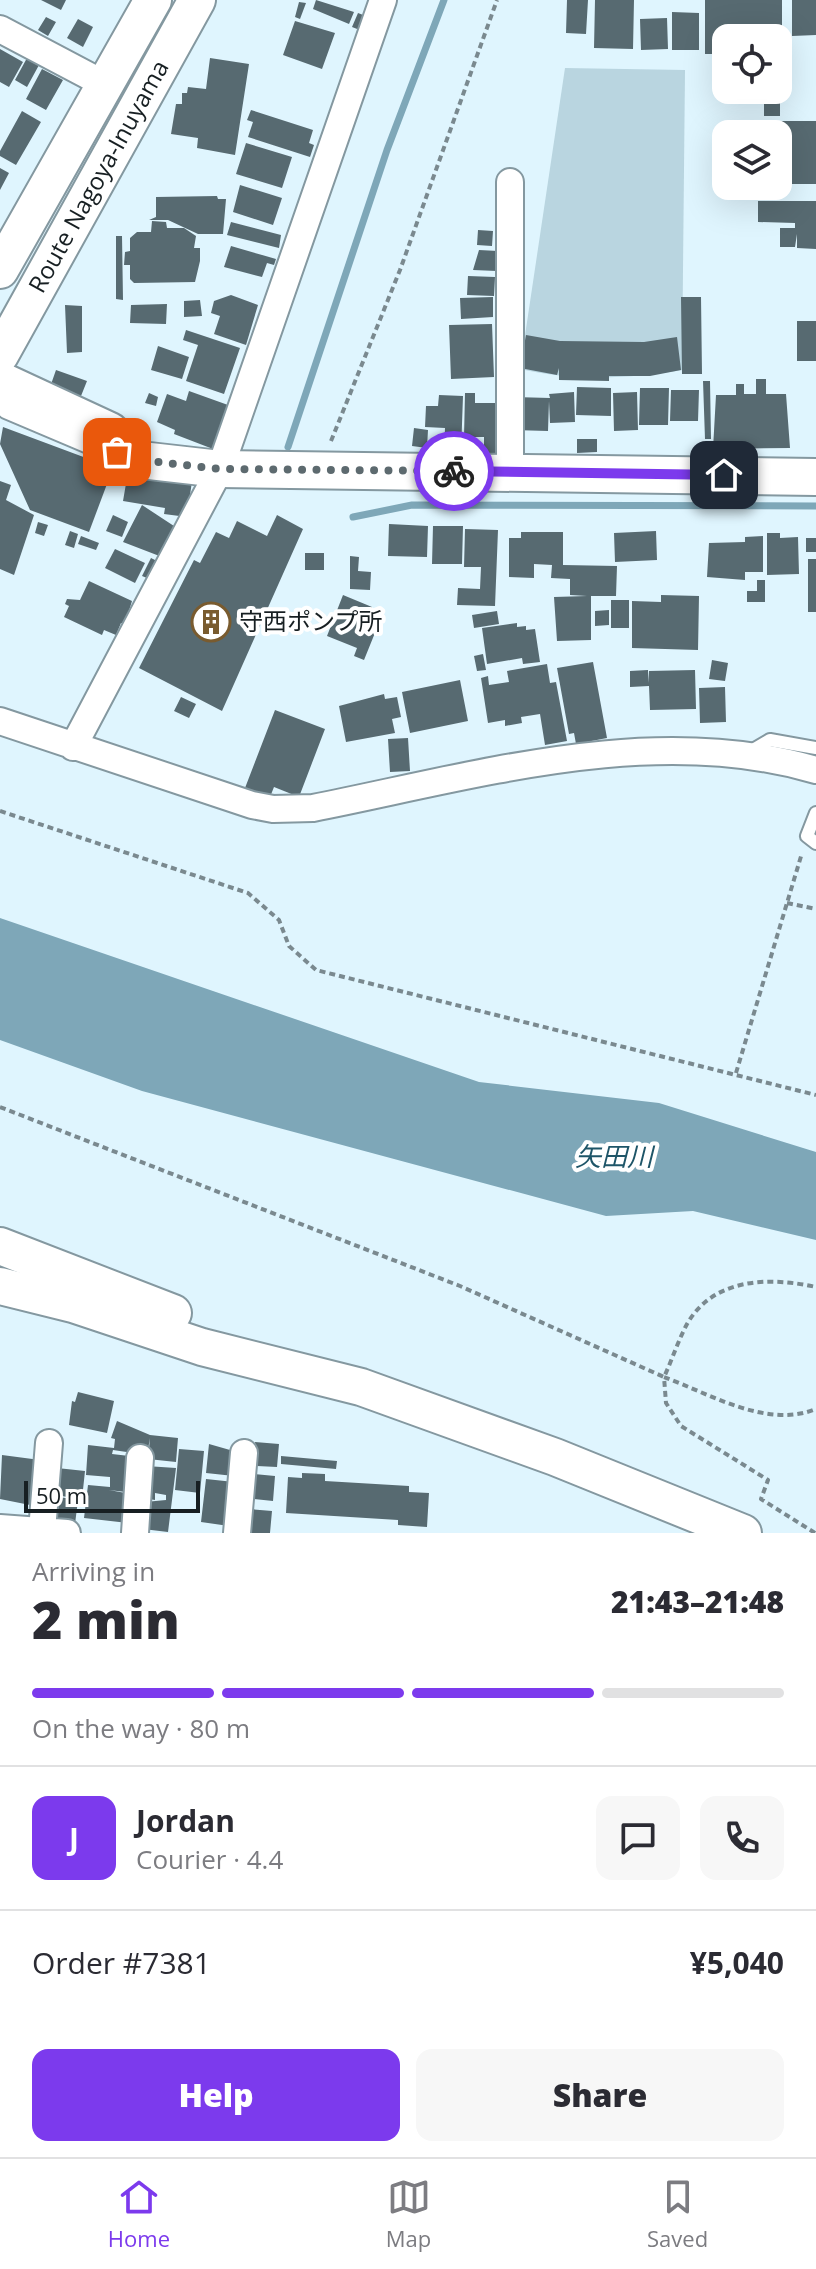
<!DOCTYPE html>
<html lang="en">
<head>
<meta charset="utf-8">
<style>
	:root { --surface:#fff; --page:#f7f7f7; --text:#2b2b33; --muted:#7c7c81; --line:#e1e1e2; --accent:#7c3aed }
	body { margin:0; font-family:"Open Sans","Noto Sans JP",sans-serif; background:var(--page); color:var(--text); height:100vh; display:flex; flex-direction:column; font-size:30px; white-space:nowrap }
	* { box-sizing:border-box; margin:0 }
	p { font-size:26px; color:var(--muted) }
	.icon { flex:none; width:44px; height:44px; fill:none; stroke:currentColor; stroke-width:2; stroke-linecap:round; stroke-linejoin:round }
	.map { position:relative; height:1533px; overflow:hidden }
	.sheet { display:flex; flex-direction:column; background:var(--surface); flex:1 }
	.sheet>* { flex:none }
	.fabs { position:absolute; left:712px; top:24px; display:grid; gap:16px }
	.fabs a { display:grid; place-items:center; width:80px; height:80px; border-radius:16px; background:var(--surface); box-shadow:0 8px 32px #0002; font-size:40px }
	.scale { position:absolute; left:24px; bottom:20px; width:176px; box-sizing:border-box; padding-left:8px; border:4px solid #171f22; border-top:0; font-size:22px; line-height:28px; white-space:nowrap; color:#171f22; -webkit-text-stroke:6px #fff; paint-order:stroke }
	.pin { position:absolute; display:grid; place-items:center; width:68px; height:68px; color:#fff; margin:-34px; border-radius:16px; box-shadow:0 4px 12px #0006 }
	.courier { position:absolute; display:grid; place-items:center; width:80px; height:80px; margin:-40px; border:6px solid #7c3aed; border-radius:50%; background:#fff; color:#222; box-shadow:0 2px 10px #0007 }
	.head em { font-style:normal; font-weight:800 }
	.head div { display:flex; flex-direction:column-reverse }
	.head { display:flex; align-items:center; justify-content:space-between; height:136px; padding:0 32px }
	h1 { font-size:52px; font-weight:800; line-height:60px }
	.bar { display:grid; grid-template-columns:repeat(4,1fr); gap:12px 8px; align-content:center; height:96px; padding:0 32px }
	.bar i { height:10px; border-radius:6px; background:var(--line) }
	.bar .on { background:var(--accent) }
	.bar p { grid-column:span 4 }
	.line { display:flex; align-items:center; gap:20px; padding:0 32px; border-top:2px solid var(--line) }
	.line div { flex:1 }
	.round { display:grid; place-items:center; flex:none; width:84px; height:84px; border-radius:16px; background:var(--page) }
	.button { display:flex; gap:16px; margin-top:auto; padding:16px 32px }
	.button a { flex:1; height:92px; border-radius:16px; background:var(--accent); color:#fff; font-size:32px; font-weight:800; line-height:92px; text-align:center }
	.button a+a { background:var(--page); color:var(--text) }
	.menu { display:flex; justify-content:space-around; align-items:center; height:112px; border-top:2px solid var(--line); background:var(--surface); font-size:22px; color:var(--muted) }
	.menu a { display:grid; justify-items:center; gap:4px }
	.menu .on { color:var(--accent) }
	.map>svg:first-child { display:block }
	.green { fill:#b9d5e0 }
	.water { fill:#7ea7b8 }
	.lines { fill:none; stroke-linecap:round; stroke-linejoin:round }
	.stream { stroke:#7ea7b8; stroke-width:7 }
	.building { fill:#576a71 }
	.lane-casing { stroke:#8498a0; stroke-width:16 }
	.street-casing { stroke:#8498a0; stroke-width:30 }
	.secondary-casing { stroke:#8498a0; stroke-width:40 }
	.path { stroke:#7a898f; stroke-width:4; stroke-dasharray:6 4; stroke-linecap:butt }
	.lane { stroke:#fff; stroke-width:12 }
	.street { stroke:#fff; stroke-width:26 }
	.secondary { stroke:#fff; stroke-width:36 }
	.done { stroke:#5d6a6f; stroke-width:8; stroke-dasharray:0 14.4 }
	.route { stroke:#7c3aed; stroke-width:10 }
	.labels { text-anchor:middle; stroke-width:8; stroke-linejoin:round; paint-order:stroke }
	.street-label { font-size:24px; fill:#171f22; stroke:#fff }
	.poi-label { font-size:24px; fill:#171f22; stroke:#fff; text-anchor:start }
	.water-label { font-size:26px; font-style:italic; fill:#1e5568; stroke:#fff }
</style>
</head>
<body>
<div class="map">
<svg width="816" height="1533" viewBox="0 0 816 1533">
	<rect width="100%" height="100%" fill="#dff5fe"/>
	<path class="green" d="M565,68L685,70L682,370C629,379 573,381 520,369Z"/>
	<path class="water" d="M0,918L479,1082L659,1103L816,1152V1240L693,1211L606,1216L142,1091L0,1040Z"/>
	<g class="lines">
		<path class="stream" d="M288,447L387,150L444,0
			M353,517L412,505L816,506"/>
	</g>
	<path class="building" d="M41,0H66L61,10Z
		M316,0L354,12L349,24L313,9Z
		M567,0H588L586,34L566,33Z
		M595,0H634L633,49L594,48Z
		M705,0H782V54H778V38H726V54H705Z
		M792,0H816V35L792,36Z
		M299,2L306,3L300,19L295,17Z
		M672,12L699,13V50H672Z
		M358,13L371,18L365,32L352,27Z
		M46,17L56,22L48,36L38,30Z
		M667,18L668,49L641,50L640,19Z
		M78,19L93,27L83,47L67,38Z
		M295,21L335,33L322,69L283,55Z
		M0,49L23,62L9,87L0,82Z
		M27,58L39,65L27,87L15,80Z
		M210,58L249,64L235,155L197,148L198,138L171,134L176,104H182V93H187L188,87L206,89Z
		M723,59H726V90H723Z
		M42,69L63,80L46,110L26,99Z
		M780,103V116H764V104Z
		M251,110L313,130L309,143L314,145L310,157L248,137L253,122L247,120Z
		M22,111L41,122L16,165L0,156V151Z
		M759,121H816V184H778V134H758Z
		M246,143L292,157L282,188L236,174Z
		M0,168L9,173L0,190Z
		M240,185L282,198L273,225L233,212Z
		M757,186H772V198H756Z
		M217,196L218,199H226L223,234H198L168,220H149L156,217V197Z
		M758,201H816V249L797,248V234L795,247H780V228H795V223L758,222Z
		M152,221L166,222L167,228H184L196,236L194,248H200V261L195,282L134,283L130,279V265H124L125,252L130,251V238L137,232H151Z
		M231,222L281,235L279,248L227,235Z
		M478,230L493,231L492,246L477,245Z
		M116,236H122L123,300L116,299Z
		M231,246L276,259L274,265L267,263L262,277L224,267Z
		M479,250L498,251L497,271L473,270Z
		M468,276L495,277L494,296L467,295Z
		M231,295L258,305L246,345L214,334L220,316L211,313L214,301Z
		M493,297V317L461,319L460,298Z
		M681,297H701L702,374H682Z
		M200,300L202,316L184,317V301Z
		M167,304L166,324L130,323L131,305Z
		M65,305L82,306V352L67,353Z
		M797,321H816V361H797Z
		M492,324L494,377L451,379L449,325Z
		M186,330L240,348L224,394L186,381L198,345L183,340Z
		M526,335L560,341L644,342L677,337L681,370L650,376H609V381L559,380V368L557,375L520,368Z
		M158,346L189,357L182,379L151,370Z
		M56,370L87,381L79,401L49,390Z
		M756,379H766V394H786L790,448L713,449L716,395H736V384H744V394H756Z
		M703,381H710L711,439H705Z
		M577,387L611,388V416L576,415Z
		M640,388H669L668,425H639Z
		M671,390H699L698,421H670Z
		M189,391L228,405L213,449L174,434L175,430L157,422L167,394L186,401Z
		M574,392L575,422L550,423L549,401L548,431L513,430L514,397L550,398L549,394Z
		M637,392L638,430L614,431L613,393Z
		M149,393L158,397L156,406L145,403Z
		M465,393H475V403H497L496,438L502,437V456H484V437H464Z
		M439,395L463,396L461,452L444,451L445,428L425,427L426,406H438Z
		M3,427L113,468L89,532L30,510L0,444Z
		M414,428L428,430L427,448L412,446Z
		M140,429L149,430L148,445L138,444Z
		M577,439H597V452L577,453Z
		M128,472L192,481L187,517L164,514L165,508L123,501Z
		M0,481L11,485L6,500L34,515L14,575L0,569Z
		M142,505L177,528L162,557L123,542Z
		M113,515L128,522L122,537L106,531Z
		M277,515L303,529L222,711L139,668L194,560L200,563L216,532L229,538L237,521L267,536Z
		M38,522L48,525L44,536L35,533Z
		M389,524L428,526L427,557L388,556Z
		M433,526H463L462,564H432Z
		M465,529L498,530L495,606L457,605L458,588L480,589L481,567H464Z
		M70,531L78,534L74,548L65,545Z
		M656,531L657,560L615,562L614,533Z
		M521,532H563V565L617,566L616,596H591V640L557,641L554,597L587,596L570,595V579L551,578L552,565L534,564V578L509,577V538H521Z
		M767,533H780V538L798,537L799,574L767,575Z
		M81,536L99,543L96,550L78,544Z
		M763,536V572H745V580L707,577L709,543L745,542V537Z
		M806,538H816V552H806Z
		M115,549L145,563L135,583L105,568Z
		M305,553H324V570H305Z
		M350,556L359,557L358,571L371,572L370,590L350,589Z
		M151,558L161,563L152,580L142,576Z
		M808,559H816V612H808Z
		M757,580H765V602H747V591H757Z
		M89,581L132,601L125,624L121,623L116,635L104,630L102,635L64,617L69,606L65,604L67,599L80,600Z
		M343,595L372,607L369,613L381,618L364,660L354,656L357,648L327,636Z
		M661,595L699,596L698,650L632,648V601L661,602Z
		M611,600H629V628H611Z
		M609,610V625L595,626V611Z
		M497,611L499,624L474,628L472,615Z
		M517,623V627L526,626V630L535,629L540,662L523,664L522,658L487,664L482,628Z
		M483,654L486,670L477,671L474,656Z
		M712,660L728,663L725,681L709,679Z
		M593,662L607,738L576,744L574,733L569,734L557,668Z
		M547,664L550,683L556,682L567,741L545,745L540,714L521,717L522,723L505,726V720L488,723L481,678L488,676L489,685L509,682L507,671Z
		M648,670V683L649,671L695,670L696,709L650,710L649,686L630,687V671Z
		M460,680L468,721L410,733L402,692Z
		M725,687L726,722L700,723L699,688Z
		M384,694L385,699L397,697L401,717L392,719L395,733L346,742L339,706Z
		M181,697L196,704L189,718L174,711Z
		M275,710L325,729L299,797L274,787L270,797L245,788Z
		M408,738L410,771L390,772L388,739Z
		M78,1392L114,1401L107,1433L69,1425L72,1401L75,1402Z
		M117,1421L150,1435L178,1438L176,1462L148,1459L150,1438L147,1455L113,1450L112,1454L138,1457L134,1493L109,1490L131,1494L128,1523L84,1518L88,1485L110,1487V1477L86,1475L88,1445L114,1448L115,1439L111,1438Z
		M255,1442L279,1444L277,1467L257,1466Z
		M209,1444L237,1452L234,1476L206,1473Z
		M179,1449L204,1451L200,1493L175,1490Z
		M2,1455L40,1460L35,1506L0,1499Z
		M281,1456L337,1461L336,1469L281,1464Z
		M146,1466L176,1468L168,1532L143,1529L145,1502L166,1500V1495L155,1493V1500L143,1498Z
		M57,1468L85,1471L82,1499L54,1495Z
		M302,1473L325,1474V1481L409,1486V1492L429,1493L427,1527L398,1525V1520L286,1513L288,1477L302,1478Z
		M253,1474L275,1476L273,1501L254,1499Z
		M206,1479L234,1482L229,1526L201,1522Z
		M53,1496L78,1500L75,1524L50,1525Z
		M249,1509L272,1511L270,1533H251Z"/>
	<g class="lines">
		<defs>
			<path id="lane" d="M748,753L770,740L816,748
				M816,813L807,836L816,843"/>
			<path id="street" d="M0,29L106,85
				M510,182V472
				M9,406L94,442
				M0,721L252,805L273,809L313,808C475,776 652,722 816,770
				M73,747L220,469L383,0
				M0,1528L67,1533
				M42,1531L49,1443
				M135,1533L140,1458
				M237,1533L244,1453"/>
			<g id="secondary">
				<path d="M0,270L153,0"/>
				<path id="s1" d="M0,355L197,0"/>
				<path d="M0,380L110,431L117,452L132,459L220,469L816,477"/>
				<path d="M0,1246L173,1313"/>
				<path d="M0,1286L73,1304L202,1347L361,1387L555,1457L743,1533"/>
			</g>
		</defs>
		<use href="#lane" class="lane-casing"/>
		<use href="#street" class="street-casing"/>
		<use href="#secondary" class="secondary-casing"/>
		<path class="path" d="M331,441L400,270L497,0
			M0,811L248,893L279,920L289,946L316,970L816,1095
			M787,903L816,909
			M736,1073L802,853
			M0,1107L460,1286L664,1377C672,1360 678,1341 687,1324C714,1277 770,1277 816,1287
			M815,1533L761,1499L768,1480L681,1426L666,1403L664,1377C710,1394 767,1429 816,1409"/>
		<use href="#lane" class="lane"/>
		<use href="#street" class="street"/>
		<use href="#secondary" class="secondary"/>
	</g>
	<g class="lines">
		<path class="done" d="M117,452L132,459L220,469L454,471"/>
		<path class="route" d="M454,471L724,475"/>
	</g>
	<defs>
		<symbol id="building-ring" viewBox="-11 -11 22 22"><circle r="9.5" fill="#fff" stroke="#795b2f" stroke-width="1.5"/><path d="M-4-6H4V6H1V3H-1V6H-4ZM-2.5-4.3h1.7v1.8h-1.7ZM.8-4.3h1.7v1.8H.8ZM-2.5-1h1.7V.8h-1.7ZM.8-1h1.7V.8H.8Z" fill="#795b2f"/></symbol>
	</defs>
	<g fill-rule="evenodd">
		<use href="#building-ring" x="189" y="600" width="44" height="44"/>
	</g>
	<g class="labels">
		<g class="street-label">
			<text dy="8" stroke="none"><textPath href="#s1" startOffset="204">Route Nagoya-Inuyama</textPath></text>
		</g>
		<g class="poi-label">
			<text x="239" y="630">守西ポンプ所</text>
		</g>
		<g class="water-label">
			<text x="614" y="1166">矢田川</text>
		</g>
	</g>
</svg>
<div class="fabs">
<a><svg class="icon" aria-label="locate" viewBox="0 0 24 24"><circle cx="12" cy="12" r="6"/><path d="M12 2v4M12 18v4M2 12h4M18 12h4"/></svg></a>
<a><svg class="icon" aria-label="layers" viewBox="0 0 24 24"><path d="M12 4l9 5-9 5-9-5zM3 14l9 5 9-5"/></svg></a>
</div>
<div class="scale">50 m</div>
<div class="pin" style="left:117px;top:452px;background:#ea580c"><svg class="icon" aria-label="bag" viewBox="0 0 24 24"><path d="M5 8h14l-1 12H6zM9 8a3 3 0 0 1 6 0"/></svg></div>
<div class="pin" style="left:724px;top:475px;background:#1f2937"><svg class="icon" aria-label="home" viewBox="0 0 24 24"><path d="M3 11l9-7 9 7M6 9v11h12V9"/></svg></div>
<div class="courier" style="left:454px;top:471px"><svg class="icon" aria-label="bike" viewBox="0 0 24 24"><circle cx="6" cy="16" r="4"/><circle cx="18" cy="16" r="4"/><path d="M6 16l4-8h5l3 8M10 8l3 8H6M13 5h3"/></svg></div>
</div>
<section class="sheet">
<div class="head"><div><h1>2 min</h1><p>Arriving in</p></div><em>21:43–21:48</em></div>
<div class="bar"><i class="on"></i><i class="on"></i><i class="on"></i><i></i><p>On the way · 80 m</p></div>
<div class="line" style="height:144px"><b class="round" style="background:var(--accent);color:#fff">J</b><div><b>Jordan</b><p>Courier · 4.4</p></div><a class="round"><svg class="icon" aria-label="chat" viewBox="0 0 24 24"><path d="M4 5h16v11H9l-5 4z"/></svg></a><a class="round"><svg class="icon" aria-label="phone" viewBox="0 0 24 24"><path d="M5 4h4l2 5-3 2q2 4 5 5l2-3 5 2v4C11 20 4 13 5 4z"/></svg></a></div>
<div class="line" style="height:104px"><div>Order #7381</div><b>¥5,040</b></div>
<div class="button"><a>Help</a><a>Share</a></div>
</section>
<nav class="menu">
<a class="on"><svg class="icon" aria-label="home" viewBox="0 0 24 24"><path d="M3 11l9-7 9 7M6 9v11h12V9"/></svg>Home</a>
<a><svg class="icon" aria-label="map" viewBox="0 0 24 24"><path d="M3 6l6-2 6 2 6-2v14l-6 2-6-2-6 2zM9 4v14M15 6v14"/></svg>Map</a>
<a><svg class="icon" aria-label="saved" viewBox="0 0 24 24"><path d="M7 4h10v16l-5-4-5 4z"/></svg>Saved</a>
</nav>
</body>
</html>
